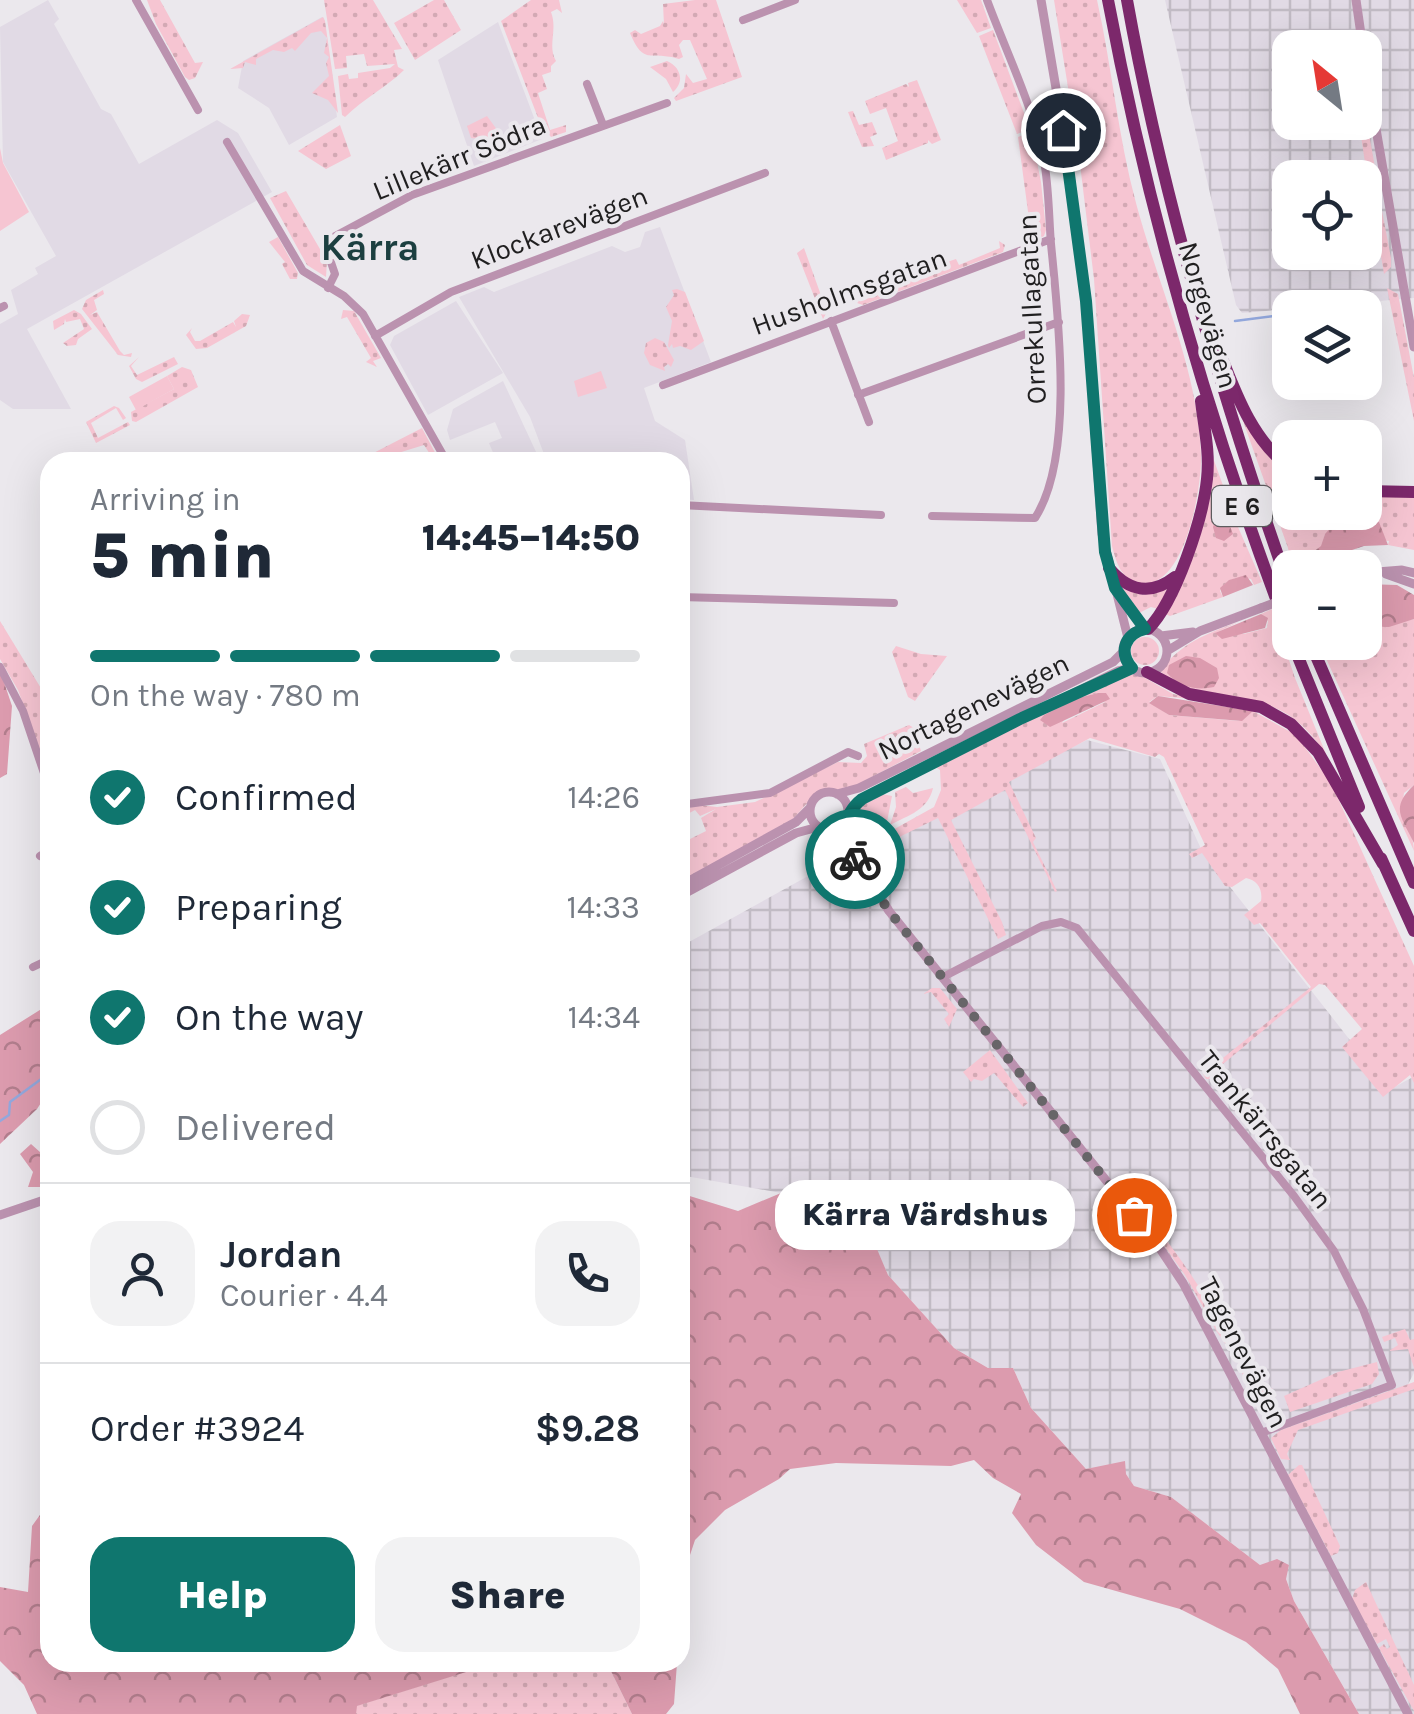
<!DOCTYPE html>
<html lang="en">
<head>
<meta charset="utf-8">
<style>
	:root { --surface:#fff; --page:#f2f2f3; --text:#1f2937; --muted:#747a83; --line:#e0e1e3; --accent:#0f766e }
	body { margin:0; font-family:Karla,sans-serif; background:var(--page); color:var(--text); height:100vh; display:flex; flex-direction:column; font-size:38px; white-space:nowrap }
	* { box-sizing:border-box; margin:0 }
	p { font-size:32px; color:var(--muted) }
	.icon { flex:none; width:55px; height:55px; fill:none; stroke:currentColor; stroke-width:2; stroke-linecap:round; stroke-linejoin:round }
	.map { position:relative; flex:1; overflow:hidden }
	.drawer { position:absolute; left:40px; top:452px; width:650px; height:1220px; display:flex; flex-direction:column; background:var(--surface); border-radius:30px; box-shadow:0 10px 40px #0002 }
	.drawer>* { flex:none }
	.needle { width:65px; rotate:330deg }
	.fabs { position:absolute; left:1272px; top:30px; display:grid; gap:20px }
	.fabs a { display:grid; place-items:center; width:110px; height:110px; border-radius:20px; background:var(--surface); box-shadow:0 10px 40px #0002; font-size:50px }
	.pin { position:absolute; display:grid; place-items:center; width:85px; height:85px; color:#fff; margin:-42px; border:5px solid #fff; border-radius:50%; box-shadow:0 2px 10px #0007 }
	.courier { position:absolute; display:grid; place-items:center; width:100px; height:100px; margin:-50px; border:8px solid #0f766e; border-radius:50%; background:#fff; color:#222; box-shadow:0 2px 12px #0007 }
	.bubble { position:absolute; height:70px; border-radius:30px; background:var(--surface); box-shadow:0 10px 40px #0002; font-size:32px; font-weight:800; line-height:70px; text-align:center }
	.head em { font-style:normal; font-weight:800 }
	.head div { display:flex; flex-direction:column-reverse }
	.head { display:flex; align-items:center; justify-content:space-between; height:170px; padding:0 50px }
	h1 { font-size:65px; font-weight:800; line-height:75px }
	.bar { display:grid; grid-template-columns:repeat(4,1fr); gap:15px 10px; align-content:center; height:120px; padding:0 50px }
	.bar i { height:12px; border-radius:8px; background:var(--line) }
	.bar .selected { background:var(--accent) }
	.bar p { grid-column:span 4 }
	.line { display:flex; align-items:center; gap:25px; padding:0 50px; border-top:2px solid var(--line) }
	.line div { flex:1 }
	.round { display:grid; place-items:center; flex:none; width:105px; height:105px; border-radius:30px; background:var(--page) }
	ol { padding:0 50px; list-style:none }
	li { display:flex; align-items:center; gap:30px; height:110px }
	li p { margin-inline-start:auto }
	li .icon { padding:10px; border-radius:50%; background:var(--accent); color:#fff; stroke-width:4 }
	li:last-child { color:var(--muted) }
	li i { width:55px; height:55px; border:5px solid var(--line); border-radius:50% }
	.cta { display:flex; gap:20px; margin-top:auto; padding:20px 50px }
	.cta a { flex:1; height:115px; border-radius:30px; background:var(--accent); color:#fff; font-size:40px; font-weight:800; line-height:115px; text-align:center }
	.cta a+a { background:var(--page); color:var(--text) }
	.map>svg:first-child { display:block }
	.built { fill:#e1dae5 }
	.industrial { fill:url(#industrial-grid); fill-rule:evenodd }
	.grass { fill:url(#grass-dots); fill-rule:evenodd }
	.forest { fill:url(#forest-crowns) }
	.green { fill:#f6c5d2 }
	.lines { fill:none; stroke-linecap:round; stroke-linejoin:round }
	.stream { stroke:#93a8dd; stroke-width:2.5 }
	.minor { stroke:#bb92af; stroke-width:8 }
	.tertiary { stroke:#bb92af; stroke-width:9 }
	.motorway { stroke:#7c286b; stroke-width:12 }
	.tertiary-bridge { stroke:#bb92af; stroke-width:9 }
	.done { stroke:#676568; stroke-width:10; stroke-dasharray:0 18 }
	.route { stroke:#0f766e; stroke-width:12 }
	.labels { text-anchor:middle; stroke-width:8; stroke-linejoin:round; paint-order:stroke }
	.shield { fill:#ebe8ed; stroke:#5d5b5e; stroke-width:2.5 }
	.shield-label { font-size:25px; font-weight:bold; fill:#201f20 }
	.street-label { font-size:28px; fill:#201f20; stroke:#ebe8ed }
	.district-label { font-size:38px; font-weight:bold; fill:#1c3f40; stroke:#ebe8ed }
</style>
</head>
<body>
<div class="map">
<svg width="1414" height="1714" viewBox="0 0 1414 1714">
	<defs>
		<pattern id="industrial-grid" width="8" height="8" patternUnits="userSpaceOnUse" patternTransform="scale(2.5)"><rect width="8" height="8" fill="#e1dae5"/><path d="M0 4h8M4 0v8" fill="none" stroke="#c1bbc4"/></pattern>
		<pattern id="grass-dots" width="8" height="8" patternUnits="userSpaceOnUse" patternTransform="scale(2.5)"><rect width="8" height="8" fill="#f6c5d2"/><path d="M2 2h.1M6 6h.1" fill="none" stroke="#d3a9b4" stroke-width="1.8" stroke-linecap="round"/></pattern>
		<pattern id="forest-crowns" width="20" height="18" patternUnits="userSpaceOnUse" patternTransform="scale(2.5)"><rect width="20" height="18" fill="#dc9bae"/><path d="M2 6a3 3 0 1 1 6 0M12 15a3 3 0 1 1 6 0" fill="none" stroke="#b27e8d"/></pattern>
	</defs>
	<rect width="100%" height="100%" fill="#ebe8ed"/>
	<path class="built" d="M48,0L59,19L54,24L101,109L111,114L139,164L217,120L238,133L272,192L27,329L71,409H13L0,400V324L18,314L11,290L38,274L35,268L56,256L3,162L0,27Z
		M322,17L324,18L337,117L289,145L269,108L238,88L243,61Z
		M498,22L542,139L474,166L438,60Z
		M660,227L711,362L644,388L655,421L685,440L694,500L680,499V462H547L530,417L459,297L484,287L494,292L612,246L625,252L640,247L645,232Z
		M456,301L503,373L428,415L390,345L394,336Z
		M503,381L537,454L519,462H497L489,443L502,438L495,422L450,440L447,430L453,409Z"/>
	<path class="industrial" d="M1165,0H1414V298L1242,313L1236,305ZM1290,48H1365V122H1290ZM1290,178H1365V252H1290Z
		M1087,740L1160,759L1202,851L1389,1090L1413,1077L1414,1080V1373L1404,1392L1414,1389V1714H1359L1294,1601L1286,1579L1260,1565L1171,1497L1134,1486L1126,1474L1086,1469L1031,1408L1013,1368H988L954,1348L888,1275L870,1235L781,1193L680,1175V947L819,870Z"/>
	<path class="grass" d="M147,0H160L195,63L203,62L195,78L189,80L185,77L156,24Z
		M324,0H373L402,49L394,50L398,67L404,70C388,86 363,99 345,117L342,115L338,76L348,74L349,79L358,78V73L390,68L395,64L367,66L364,54L346,56L347,68L335,69Z
		M434,0H444L461,30L415,60L394,23Z
		M531,0H559L562,13L557,9L551,12C558,30 547,46 556,61L551,66V72L542,75L547,89L538,93L550,130L566,125V132L551,137L540,123L501,21Z
		M695,0H716L742,77L676,101L674,98L684,88L686,74L693,83L707,79L690,40H683L679,45L683,57L679,59C651,50 644,67 630,33L635,30L641,34L660,26L663,21L664,25L663,4Z
		M957,0H981L991,28L977,33Z
		M1054,0H1097C1112,67 1118,137 1136,203C1158,286 1198,368 1201,455C1202,488 1184,597 1136,582C1120,577 1116,561 1112,546L1094,279L1079,156Z
		M323,17L325,21L338,113L328,100L312,93L329,76L326,63L329,57L324,53L327,38L321,31L311,33L295,51L292,48L284,52L273,50L256,59V65L245,62L243,68L230,69Z
		M993,30L1030,129L1017,134L979,36Z
		M667,61C681,67 685,82 673,92L666,79L650,67Z
		M917,80L941,140L932,144L928,140V143L886,160L882,148L898,141L886,108L870,114L865,101L906,84L909,87L908,83Z
		M1365,110L1375,168L1367,176L1359,123L1365,122Z
		M853,111L859,125L872,122L877,134L870,137L874,146L862,147L848,112Z
		M487,116L498,131L495,141L471,138L467,126Z
		M340,125L351,156L326,169L298,151Z
		M1031,132L1041,182L1046,230L1044,236L1035,241L1031,234L1018,137Z
		M1369,185L1378,190L1391,258V267L1384,274Z
		M286,191L327,261L326,277L307,265L270,198Z
		M278,237L298,273L297,279H290L282,264L285,262L269,242Z
		M999,241L1005,245L1003,252L863,305L857,303L861,294L864,300L905,284L903,278L919,280L946,269L944,263L956,259L959,265L1000,248Z
		M804,248L827,312L823,319L797,253Z
		M1387,288L1398,294L1414,378V421Z
		M677,289L685,292L704,341L691,350L680,346L673,348L672,344L669,348L668,345L672,321L666,307L674,295L672,290Z
		M103,290L104,294L94,300L97,310L90,315L97,312L120,351L124,355L132,353L131,357L118,355L82,309L86,300Z
		M74,310L81,314L92,329L78,339L76,345L67,346L63,343L84,329L80,319L66,322L65,319L64,324L54,330L53,321Z
		M343,310L354,311L381,358L373,361L377,367L366,362L371,358L347,317L341,319Z
		M242,314L250,315L246,326L207,348L196,349L186,335L192,328L190,332L195,341H200L233,322L236,327L234,321Z
		M655,338L664,342L674,360L671,367L668,364L664,367L665,371L650,365L644,353L646,343Z
		M139,357L131,366L137,375L174,357L178,364L142,382L136,379L129,366Z
		M182,367L191,370L198,387L136,422L132,421L131,412L174,389L167,376Z
		M114,406L119,408L126,418L123,420L116,408L91,423L98,438L128,422L130,425L96,443L86,422Z
		M1242,418L1290,473V512H1365V494L1414,497V550L1388,545L1389,541L1325,534L1322,546L1305,557L1301,567H1291L1288,548Z
		M422,428L440,462H435L424,445L369,462H356Z
		M1212,455L1238,527L1262,582L1254,585L1251,579C1237,576 1227,578 1220,591L1223,597L1170,616L1165,614Z
		M1119,586L1143,595L1167,589L1158,609L1151,607L1137,614L1125,600Z
		M1272,609L1295,678L1326,754C1312,734 1296,716 1273,707C1236,693 1190,701 1160,671C1181,643 1206,634 1238,622L1216,633L1244,634L1267,628L1268,621L1261,614Z
		M1414,619V785L1404,793C1399,826 1413,825 1414,851L1319,643L1365,642V626L1374,628Z
		M0,621L50,703V755L43,758L18,690L0,659Z
		M1131 651a14 14 0 1 1 28 0a14 14 0 1 1-28 0Z
		M896,646L921,654L947,656L915,701L908,697L892,652Z
		M1117,674L1140,675L1173,694L1204,700L1158,696L1149,702L1169,715L1239,721L1253,711L1296,735L1331,783L1414,966V1083L1410,1075L1383,1097L1342,1047L1362,1029L1325,985L1319,984L1211,1074L1215,1079H1206L1203,1074L1311,987L1260,923L1254,925L1244,915L1261,901C1263,889 1257,880 1246,878L1232,887L1225,886L1202,853L1192,858L1189,854L1205,845L1164,757L1159,754L1155,757L1090,738L1009,782L1036,838L1033,842L1057,891L1055,892L1005,790L951,820L1002,922L1006,935L998,939L938,818L883,845L876,860L872,853L863,857L859,850L862,847L934,807L941,790L940,770L934,766ZM1098,693L1105,702L1062,723L1078,698Z
		M909,725L914,728L921,751L851,788L818,791L793,819L680,882V844L706,831L701,818L716,809L700,816L695,810L680,818V810L700,805L717,807L755,802L838,762L861,763L867,756L864,744Z
		M906,787L913,793L933,788C928,810 909,815 890,825L896,807L895,792Z
		M882,794L892,796L886,827L860,826L849,830C850,809 865,803 882,794Z
		M932,988H940L957,1009L949,1027L944,1019L949,1014L931,992L923,994Z
		M990,1050L1028,1103L1023,1107L994,1073L982,1081L974,1079L971,1082L963,1072Z
		M1164,1226L1166,1228L1161,1233C1198,1281 1232,1337 1257,1392L1272,1388L1276,1396L1257,1407L1254,1405L1238,1362L1217,1332L1185,1275L1155,1233Z
		M1405,1329L1410,1340L1414,1339V1368L1408,1349L1389,1351L1398,1345L1395,1338L1384,1342L1382,1337Z
		M1377,1362L1379,1374L1372,1384L1290,1412L1284,1396L1338,1372Z
		M1414,1382V1389L1298,1430L1287,1454L1290,1460L1281,1459L1271,1438L1281,1430Z
		M1299,1465H1302L1340,1546L1338,1553L1331,1556L1288,1475Z
		M1366,1582L1414,1685V1711L1379,1648L1384,1644L1387,1649L1390,1647L1386,1639L1377,1644L1352,1599L1355,1590Z
		M496,1662L607,1663L632,1714H356V1706Z"/>
	<path class="forest" d="M1219,511H1224L1233,534L1224,541L1216,538L1213,527Z
		M1379,522L1388,545L1364,546L1301,567V561L1321,546L1325,534L1334,524Z
		M1246,575L1253,585L1223,597L1220,588L1229,580Z
		M1365,584L1397,585L1414,595V619L1389,627L1365,626Z
		M1261,614L1268,618L1265,628L1222,639L1215,633Z
		M1186,656L1200,658L1217,668L1219,678L1214,687C1197,691 1179,687 1167,673L1169,665Z
		M0,670L12,706L7,774L0,778Z
		M1098,693H1106L1110,699L1050,727L1040,720L1044,715L1078,698Z
		M1158,696L1253,711L1242,721L1169,715L1149,703Z
		M1414,785V843C1401,816 1390,808 1414,785Z
		M50,999V1089L37,1109L0,1144V1035L43,1008Z
		M31,1144L50,1161V1187H28L33,1172L20,1154Z
		M680,1193L738,1211L781,1193L871,1235L888,1275L954,1348L988,1368H1013L1031,1408L1086,1469L1125,1461L1126,1474L1134,1486L1171,1497L1260,1565L1277,1559L1289,1565L1286,1579L1294,1601L1359,1714H1300L1278,1669L1246,1642L1180,1609L1084,1582L1036,1545L1012,1513L1021,1494L993,1478L974,1460L951,1466L836,1463L790,1469L779,1479L725,1510L695,1540L686,1567L680,1630Z
		M50,1396V1471L41,1441L46,1400Z
		M50,1501V1662L495,1663L357,1706L356,1714H37L24,1685L0,1661V1587L28,1592L32,1526Z
		M607,1663H677L674,1704L666,1714H632Z"/>
	<path class="green" d="M0,148L3,163L29,212L0,231Z
		M601,371L607,388L578,397L574,381Z
		M167,376L174,389L136,410L129,397Z"/>
	<g class="lines">
		<path class="stream" d="M1365,311L1380,310
			M1235,321L1290,314
			M50,1055V1059
			M0,1121L9,1115L10,1102L48,1074L50,1068"/>
		<path class="minor" d="M136,0L198,110
			M743,20L795,0
			M587,84L603,125
			M227,142L303,271L344,296L363,314L447,462
			M328,288L335,274L324,242L412,195L667,103
			M0,308L4,306
			M831,321L869,422
			M375,336L451,292L765,173
			M663,385L1051,239
			M858,395L1059,322
			M680,505L881,515
			M932,516L1035,518C1075,456 1058,316 1051,244C1049,219 1049,193 1045,167C1035,110 1007,54 987,0
			M680,597L894,603
			M0,667L23,711L50,791
			M680,805L770,793L848,752L858,756
			M40,856L50,850
			M33,967L50,959
			M943,977L1042,926L1061,922L1077,928L1294,1196L1334,1251L1363,1309L1392,1385L1261,1433"/>
		<path class="tertiary" d="M1041,0L1068,159L1086,301L1102,534L1128,638
			M1356,0L1363,48
			M1365,66L1414,347
			M1365,573L1402,570L1414,573
			M1386,574L1414,584
			M1119,596L1145,629
			M1123 651a22 22 0 1 1 44 0a22 22 0 1 1-44 0Z
			M1161,636L1193,632
			M1167,651L1200,631L1261,608
			M810 811a19 19 0 1 1 38 0a19 19 0 1 1-38 0Z
			M837,794L859,788L1113,662L1124,651
			M848,812L862,799L1118,671L1132,668
			M827,830L850,849L889,911L1155,1241L1183,1283L1408,1714
			M680,886L796,822L809,809
			M680,896L796,833L818,827
			M0,1215L50,1198"/>
		<path class="motorway" d="M1108,0C1149,218 1211,429 1290,636
			M1127,0C1163,201 1222,398 1290,590
			M1218,348C1235,391 1251,439 1290,468
			M1365,491L1414,492
			M1109,568C1128,591 1151,596 1175,577
			M1148,629C1176,601 1203,518 1207,479C1210,452 1204,427 1201,401
			M1292,642L1359,807
			M1310,642L1414,883
			M1147,672L1189,694L1261,707L1291,724L1318,752L1383,864
			M1381,858L1414,931"/>
		<path class="tertiary-bridge" d="M1261,608L1290,597"/>
	</g>
	<g class="lines">
		<path class="done" d="M855,859L889,911L1134,1215"/>
		<path class="route" d="M855,859C842,836 842,815 862,799L1022,718L1132,668C1118,652 1125,634 1145,629L1115,588L1105,552L1086,301L1063,130"/>
	</g>
	<g class="labels">
		<rect class="shield" x="1212" y="486" width="60" height="40" rx="8"/>
		<g class="shield-label">
			<text x="1242" y="515">E 6</text>
		</g>
		<g class="street-label">
			<text transform="translate(459 157) rotate(-22)" y="10">Lillekärr Södra</text>
			<text transform="translate(559 227) rotate(-21)" y="10">Klockarevägen</text>
			<text transform="translate(849 291) rotate(-20)" y="10">Husholmsgatan</text>
			<text transform="translate(1031 309) rotate(-93)" y="10">Orrekullagatan</text>
			<text transform="translate(1209 315) rotate(74)" y="10">Norgevägen</text>
			<text transform="translate(973 706) rotate(-26)" y="10">Nortagenevägen</text>
			<text transform="translate(1266 1129) rotate(51)" y="10">Trankärrsgatan</text>
			<text transform="translate(1244 1352) rotate(63)" y="10">Tagenevägen</text>
		</g>
		<g class="district-label">
			<text x="370" y="260">Kärra</text>
		</g>
	</g>
</svg>
<div class="fabs">
<a><svg class="needle" viewBox="-14 -14 28 28"><path d="M0-13l5 13h-10z" fill="#e53935"/><path d="M0 13l5-13h-10z" fill="#747a83"/></svg></a>
<a><svg class="icon" aria-label="locate" viewBox="0 0 24 24"><circle cx="12" cy="12" r="6"/><path d="M12 2v4M12 18v4M2 12h4M18 12h4"/></svg></a>
<a><svg class="icon" aria-label="layers" viewBox="0 0 24 24"><path d="M12 4l9 5-9 5-9-5zM3 14l9 5 9-5"/></svg></a>
<a>+</a>
<a>−</a>
</div>
<div class="pin" style="left:1134px;top:1215px;background:#ea580c"><svg class="icon" aria-label="bag" viewBox="0 0 24 24"><path d="M5 8h14l-1 12H6zM9 8a3 3 0 0 1 6 0"/></svg></div>
<div class="pin" style="left:1063px;top:130px;background:#1f2937"><svg class="icon" aria-label="home" viewBox="0 0 24 24"><path d="M3 11l9-7 9 7M6 9v11h12V9"/></svg></div>
<div class="courier" style="left:855px;top:859px"><svg class="icon" aria-label="bike" viewBox="0 0 24 24"><circle cx="6" cy="16" r="4"/><circle cx="18" cy="16" r="4"/><path d="M6 16l4-8h5l3 8M10 8l3 8H6M13 5h3"/></svg></div>
<div class="bubble" style="left:775px;top:1180px;width:300px">Kärra Värdshus</div>
<section class="drawer">
<div class="head"><div><h1>5 min</h1><p>Arriving in</p></div><em>14:45–14:50</em></div>
<div class="bar"><i class="selected"></i><i class="selected"></i><i class="selected"></i><i></i><p>On the way · 780 m</p></div>
<ol>
<li><svg class="icon" aria-label="check" viewBox="0 0 24 24"><path d="M5 12l5 5 9-10"/></svg>Confirmed<p>14:26</p></li>
<li><svg class="icon" aria-label="check" viewBox="0 0 24 24"><path d="M5 12l5 5 9-10"/></svg>Preparing<p>14:33</p></li>
<li><svg class="icon" aria-label="check" viewBox="0 0 24 24"><path d="M5 12l5 5 9-10"/></svg>On the way<p>14:34</p></li>
<li><i></i>Delivered</li>
</ol>
<div class="line" style="height:180px"><a class="round"><svg class="icon" aria-label="person" viewBox="0 0 24 24"><circle cx="12" cy="8" r="4"/><path d="M4 21q1-7 8-7t8 7"/></svg></a><div><b>Jordan</b><p>Courier · 4.4</p></div><a class="round"><svg class="icon" aria-label="phone" viewBox="0 0 24 24"><path d="M5 4h4l2 5-3 2q2 4 5 5l2-3 5 2v4C11 20 4 13 5 4z"/></svg></a></div>
<div class="line" style="height:130px"><div>Order #3924</div><b>$9.28</b></div>
<div class="cta"><a>Help</a><a>Share</a></div>
</section>
</div>
</body>
</html>
